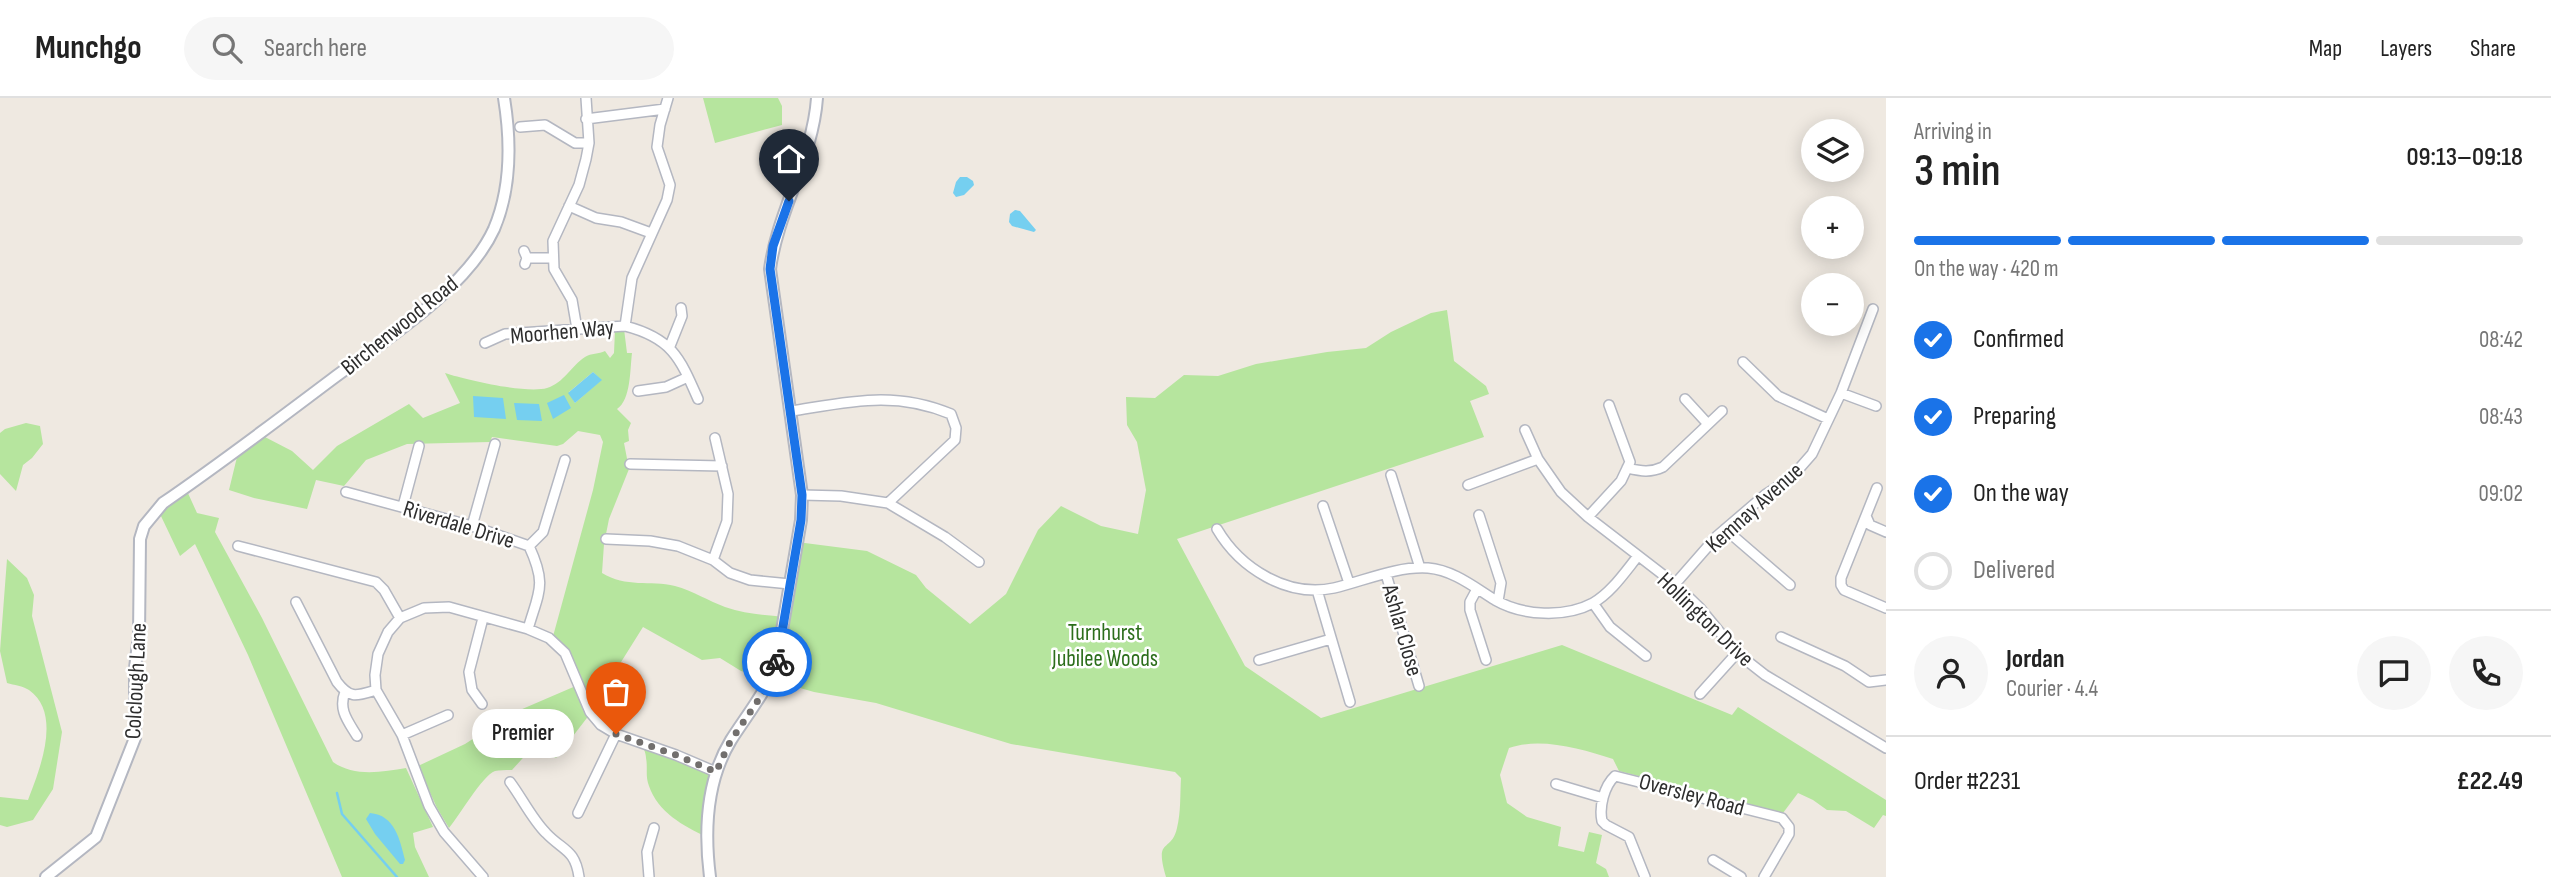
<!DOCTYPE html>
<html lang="en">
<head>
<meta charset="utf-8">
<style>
	:root { --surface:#fff; --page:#f6f6f6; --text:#222; --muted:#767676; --line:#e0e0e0; --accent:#1a73e8 }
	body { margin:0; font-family:"Sofia Sans Condensed",sans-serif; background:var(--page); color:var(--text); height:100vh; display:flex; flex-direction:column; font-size:26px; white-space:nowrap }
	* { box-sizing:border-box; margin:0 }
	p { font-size:23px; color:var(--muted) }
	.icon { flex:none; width:38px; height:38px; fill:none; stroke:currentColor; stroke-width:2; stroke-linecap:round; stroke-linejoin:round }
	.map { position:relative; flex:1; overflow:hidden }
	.panel { display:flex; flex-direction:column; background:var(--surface); width:665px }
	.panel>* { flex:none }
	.tools { position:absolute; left:1801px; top:21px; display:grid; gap:14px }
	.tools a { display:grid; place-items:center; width:63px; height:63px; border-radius:50%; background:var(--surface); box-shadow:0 4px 18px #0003; font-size:35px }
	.pin { position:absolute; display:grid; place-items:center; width:60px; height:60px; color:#fff; margin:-72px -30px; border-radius:50% 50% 50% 0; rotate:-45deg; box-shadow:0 0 7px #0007 }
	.pin .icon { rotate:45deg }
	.courier { position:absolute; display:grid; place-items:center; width:70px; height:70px; margin:-35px; border:5px solid #1a73e8; border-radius:50%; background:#fff; color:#222; box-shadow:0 2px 9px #0007 }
	.bubble { position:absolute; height:49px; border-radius:24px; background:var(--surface); box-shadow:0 4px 18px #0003; font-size:23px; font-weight:600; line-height:49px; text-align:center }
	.headline em { font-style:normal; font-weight:600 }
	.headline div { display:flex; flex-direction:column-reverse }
	.headline { display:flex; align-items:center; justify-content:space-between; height:119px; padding:0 28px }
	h1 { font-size:46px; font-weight:600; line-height:52px }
	.bar { display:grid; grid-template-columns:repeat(4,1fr); gap:10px 7px; align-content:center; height:84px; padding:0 28px }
	.bar i { height:9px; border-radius:5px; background:var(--line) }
	.bar .on { background:var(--accent) }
	.bar p { grid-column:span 4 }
	.line { display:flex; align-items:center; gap:18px; padding:0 28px; border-top:2px solid var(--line) }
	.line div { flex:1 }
	.round { display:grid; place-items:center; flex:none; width:74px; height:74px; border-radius:37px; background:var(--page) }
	ol { padding:0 28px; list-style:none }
	li { display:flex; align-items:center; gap:21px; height:77px }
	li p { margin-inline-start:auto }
	li .icon { padding:7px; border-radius:50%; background:var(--accent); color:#fff; stroke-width:4 }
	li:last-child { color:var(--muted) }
	li i { width:38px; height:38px; border:4px solid var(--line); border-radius:50% }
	header { display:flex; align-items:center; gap:42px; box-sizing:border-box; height:98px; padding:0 35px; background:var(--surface); border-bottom:2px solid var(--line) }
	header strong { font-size:33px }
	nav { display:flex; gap:38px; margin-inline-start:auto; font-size:24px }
	.search { width:490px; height:63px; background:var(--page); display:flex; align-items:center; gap:18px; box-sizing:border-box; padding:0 24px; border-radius:38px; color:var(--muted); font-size:26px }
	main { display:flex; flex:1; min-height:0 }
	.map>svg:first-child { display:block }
	.green { fill:#b6e59e; fill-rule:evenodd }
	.water { fill:#75cff0 }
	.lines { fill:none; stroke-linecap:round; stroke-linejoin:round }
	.stream { stroke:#75cff0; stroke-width:2.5 }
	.minor-casing { stroke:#b4b7c1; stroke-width:12 }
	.tertiary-casing { stroke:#b4b7c1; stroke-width:14 }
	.minor { stroke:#fff; stroke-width:9 }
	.tertiary { stroke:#fff; stroke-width:10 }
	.done { stroke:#726f6d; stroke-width:7; stroke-dasharray:0 12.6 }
	.route { stroke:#1a73e8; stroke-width:9 }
	.labels { text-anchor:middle; stroke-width:5; stroke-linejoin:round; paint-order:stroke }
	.street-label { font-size:23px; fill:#2e2e2e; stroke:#fff }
	.park-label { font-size:23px; fill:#2c6e1b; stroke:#fff }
</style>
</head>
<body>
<header>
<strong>Munchgo</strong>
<div class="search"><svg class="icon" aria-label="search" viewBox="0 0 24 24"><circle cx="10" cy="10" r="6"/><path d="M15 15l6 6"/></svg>Search here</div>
<nav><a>Map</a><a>Layers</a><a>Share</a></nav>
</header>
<main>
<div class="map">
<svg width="1886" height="779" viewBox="0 0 1886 779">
	<rect width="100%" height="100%" fill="#efe9e1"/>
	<path class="green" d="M703,0H778L782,8V27L715,45Z
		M1447,212L1454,263L1486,288L1489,296L1470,303L1484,339L1177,441L1245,568L1321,620L1562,547L1732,617L1738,609L1886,702V718L1883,717L1874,730L1846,713L1827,712L1813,702L1798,695L1783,715L1619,673L1613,661C1581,651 1541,639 1509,650L1500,677L1507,705L1527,719L1561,729L1558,748L1584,754L1589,734L1602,737L1596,765L1606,771L1609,779H1166C1154,738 1171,756 1177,730C1181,714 1180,697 1181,680L1175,674L1011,646L876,605L814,594L741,573L720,560L702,562L643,529L596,604L600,608L592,618L590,616L556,660L531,651L512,672C507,672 500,672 495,673C482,678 460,717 449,730L437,710L418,668L465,646L513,615L578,587L572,568L552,542L593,392L603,344L600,337L578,333L563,346L557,348L492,339L490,344L407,346L366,362L344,388L316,382L307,411L254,400L229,392L237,359L263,338L292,353L313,372L337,348L409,306L423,320L460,305L445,275C466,282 527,296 547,290C564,285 571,268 585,259C591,255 599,256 605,253L610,260L614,255L615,232L624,231L627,255H632C630,271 631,302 617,311L631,325L628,332L629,343L624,345L629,371L609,421L604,446L602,475C626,490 650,482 675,488C693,493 709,503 725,509C745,516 764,517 784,519L797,444L867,453L916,477L926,490L970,526L1006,496L1038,432L1061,408L1101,428L1138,436L1146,392L1137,344L1127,327L1126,299L1155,300L1184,277L1218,278L1256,266L1327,254L1366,250L1391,234L1431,215ZM593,274L601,282L575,305L569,294Z
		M26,325L40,328L43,346L32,360L23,367L16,393L0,376V335L5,331Z
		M187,393L197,415L219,420L215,434L262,520L333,664C354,679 382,674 406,670L433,729L413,735L415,749L429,779H342L248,557L195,446L180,458L160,416Z
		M7,461L27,480L34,497L32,518L62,634L53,691L33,722L7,729L0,727V699L28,702C39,673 63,616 29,592C23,588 14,587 7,585L0,553Z
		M641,644L716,674L707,739C683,728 658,714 649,688C645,678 648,670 646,660C646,655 643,649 641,644Z"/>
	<path class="water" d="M960,79H967L973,83L974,87L964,97L956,99L953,95L956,84Z
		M1015,112L1020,113L1036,132L1034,134L1012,128L1009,124L1010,116Z
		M593,274L602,282L575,305L568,295Z
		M564,297L571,310L553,321L547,305Z
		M473,298L503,300L506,321L474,319Z
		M514,305L539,306L542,323L517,322Z
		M370,715C395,717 400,742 405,762L403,766H400L375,736L366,721Z"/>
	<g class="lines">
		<path class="stream" d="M337,695L342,716L397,779"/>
		<defs>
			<path id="minor" d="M586,21L665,11
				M520,29L545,27L575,45H589
				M569,108L596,120L621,124L651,135
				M524,153L527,160L525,166
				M527,160H553
				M625,228L632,180L667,102L670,87L657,49L660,27L668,0
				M577,231L572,202L554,171L553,143L579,87L586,61L589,45L586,0
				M485,245L505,236L625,228C672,240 680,260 698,301
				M670,248L682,218L681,210
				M1743,264L1778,298L1828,321
				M638,293L666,289L688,279
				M1841,295L1876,308
				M1685,301L1707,325
				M791,313C849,304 894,292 951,316L956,330L955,342L888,405
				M1525,332L1538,361L1561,394L1588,419L1675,486L1700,510L1737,555L1765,577L1886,650
				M630,366L722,368
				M1627,370C1641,373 1650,375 1663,369L1722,313
				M1391,377L1420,470
				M1468,387L1538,361
				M1877,390L1841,480V487L1844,492L1886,510
				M346,394L472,428L529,448C547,487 539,493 528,531
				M802,397L841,398L888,405L945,439L979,464
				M403,408L419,348
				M1323,408L1349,485
				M1479,417L1501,485L1498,503
				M1866,418L1870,427L1886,434
				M1588,419L1621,383L1630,364L1609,307
				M472,428L495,346
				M1217,431C1240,470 1287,500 1334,490C1364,483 1396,468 1428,470C1453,472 1474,489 1495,502C1523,518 1565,520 1593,505C1611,495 1625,474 1638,458
				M1725,431L1790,487
				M606,441L650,443L678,448L713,462L730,475L750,482L790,486
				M238,448L376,484L384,492L400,520
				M529,448L543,434L565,362
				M713,462L727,423L728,396L715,340
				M1386,476L1419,588
				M1675,486L1717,438L1766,396L1790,381L1812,356L1841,295L1873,211
				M1477,491L1470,504V512L1486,562
				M1317,492L1350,604
				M296,504L337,584C350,601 356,598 376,592
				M1593,505L1610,529L1646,558
				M1781,539L1845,568L1869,584L1886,582
				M1259,562L1331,541
				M345,594C338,612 348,623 357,638
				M1700,596L1737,555
				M482,606L472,592L469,574L483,520
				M402,637L448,617
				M510,684C522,700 532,721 546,735C563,753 575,751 579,779
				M1556,686L1603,700
				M578,715L616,636
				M1713,762L1741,779
				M483,779L444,734L429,708L402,637L376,592L375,577L378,556L388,534L400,520L424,510L449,509L528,531L549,540L565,555L590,614L601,627L616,636L676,657L716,674
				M649,779L647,754L654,730
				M1645,779L1629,739L1606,727L1602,723C1599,709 1604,688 1615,678L1782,720L1789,729V736L1764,779"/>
			<path id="tertiary" d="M46,779L96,739L135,640V570L139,537L140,441L144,428L163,405C220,366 275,324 331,282C383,243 466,192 494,131C511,91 511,43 504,0
				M710,779C704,732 706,683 731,642C747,617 765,595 776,567L801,422L802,397L770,171C778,112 813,59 817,0"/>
		</defs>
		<use href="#minor" class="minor-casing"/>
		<use href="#tertiary" class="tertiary-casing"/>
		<use href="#minor" class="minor"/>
		<use href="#tertiary" class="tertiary"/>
	</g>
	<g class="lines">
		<path class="done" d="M616,636L676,657L716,674L730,644L767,589L777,564"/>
		<path class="route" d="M777,564L801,422L802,397L770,171L773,148L789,103"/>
	</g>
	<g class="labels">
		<g class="street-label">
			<text transform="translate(399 227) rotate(-39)" y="8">Birchenwood Road</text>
			<text transform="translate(562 233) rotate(-5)" y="8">Moorhen Way</text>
			<text transform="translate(1754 409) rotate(-42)" y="8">Kemnay Avenue</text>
			<text transform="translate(459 426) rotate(17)" y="8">Riverdale Drive</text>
			<text transform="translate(1706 521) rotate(44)" y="8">Hollington Drive</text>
			<text transform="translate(1403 532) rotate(74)" y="8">Ashlar Close</text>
			<text transform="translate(135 583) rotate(-87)" y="8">Colclough Lane</text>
			<text transform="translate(1692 696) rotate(15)" y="8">Oversley Road</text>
		</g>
		<g class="park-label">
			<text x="1105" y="542">Turnhurst<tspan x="1105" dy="26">Jubilee Woods</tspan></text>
		</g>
	</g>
</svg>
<div class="tools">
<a><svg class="icon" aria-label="layers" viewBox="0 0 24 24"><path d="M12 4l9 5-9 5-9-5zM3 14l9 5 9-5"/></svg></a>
<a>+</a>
<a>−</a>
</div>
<div class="pin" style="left:616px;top:636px;background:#ea580c"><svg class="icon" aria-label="bag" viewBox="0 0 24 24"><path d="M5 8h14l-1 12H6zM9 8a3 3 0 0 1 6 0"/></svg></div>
<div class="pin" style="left:789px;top:103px;background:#1f2937"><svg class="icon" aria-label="home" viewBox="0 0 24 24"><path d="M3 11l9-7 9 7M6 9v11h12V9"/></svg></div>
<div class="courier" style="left:777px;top:564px"><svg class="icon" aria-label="bike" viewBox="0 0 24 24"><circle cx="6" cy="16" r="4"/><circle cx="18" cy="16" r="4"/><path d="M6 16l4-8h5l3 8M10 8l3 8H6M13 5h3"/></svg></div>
<div class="bubble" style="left:472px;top:611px;width:102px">Premier</div>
</div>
<section class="panel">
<div class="headline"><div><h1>3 min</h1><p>Arriving in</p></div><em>09:13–09:18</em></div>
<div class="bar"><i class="on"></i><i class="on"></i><i class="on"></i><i></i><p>On the way · 420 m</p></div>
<ol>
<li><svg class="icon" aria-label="check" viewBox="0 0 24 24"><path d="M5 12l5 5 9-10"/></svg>Confirmed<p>08:42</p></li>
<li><svg class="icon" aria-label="check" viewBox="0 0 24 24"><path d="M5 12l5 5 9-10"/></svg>Preparing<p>08:43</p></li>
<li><svg class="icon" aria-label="check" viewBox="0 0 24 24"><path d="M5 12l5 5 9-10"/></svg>On the way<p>09:02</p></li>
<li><i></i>Delivered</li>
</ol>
<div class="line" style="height:126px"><a class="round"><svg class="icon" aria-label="person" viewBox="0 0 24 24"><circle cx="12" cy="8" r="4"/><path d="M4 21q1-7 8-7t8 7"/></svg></a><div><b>Jordan</b><p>Courier · 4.4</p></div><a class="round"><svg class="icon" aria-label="chat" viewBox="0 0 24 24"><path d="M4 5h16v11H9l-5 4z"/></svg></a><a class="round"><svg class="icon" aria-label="phone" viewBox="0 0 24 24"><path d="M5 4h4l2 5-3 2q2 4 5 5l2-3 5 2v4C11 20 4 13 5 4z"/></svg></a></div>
<div class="line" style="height:91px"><div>Order #2231</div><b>£22.49</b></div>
</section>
</main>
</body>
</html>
